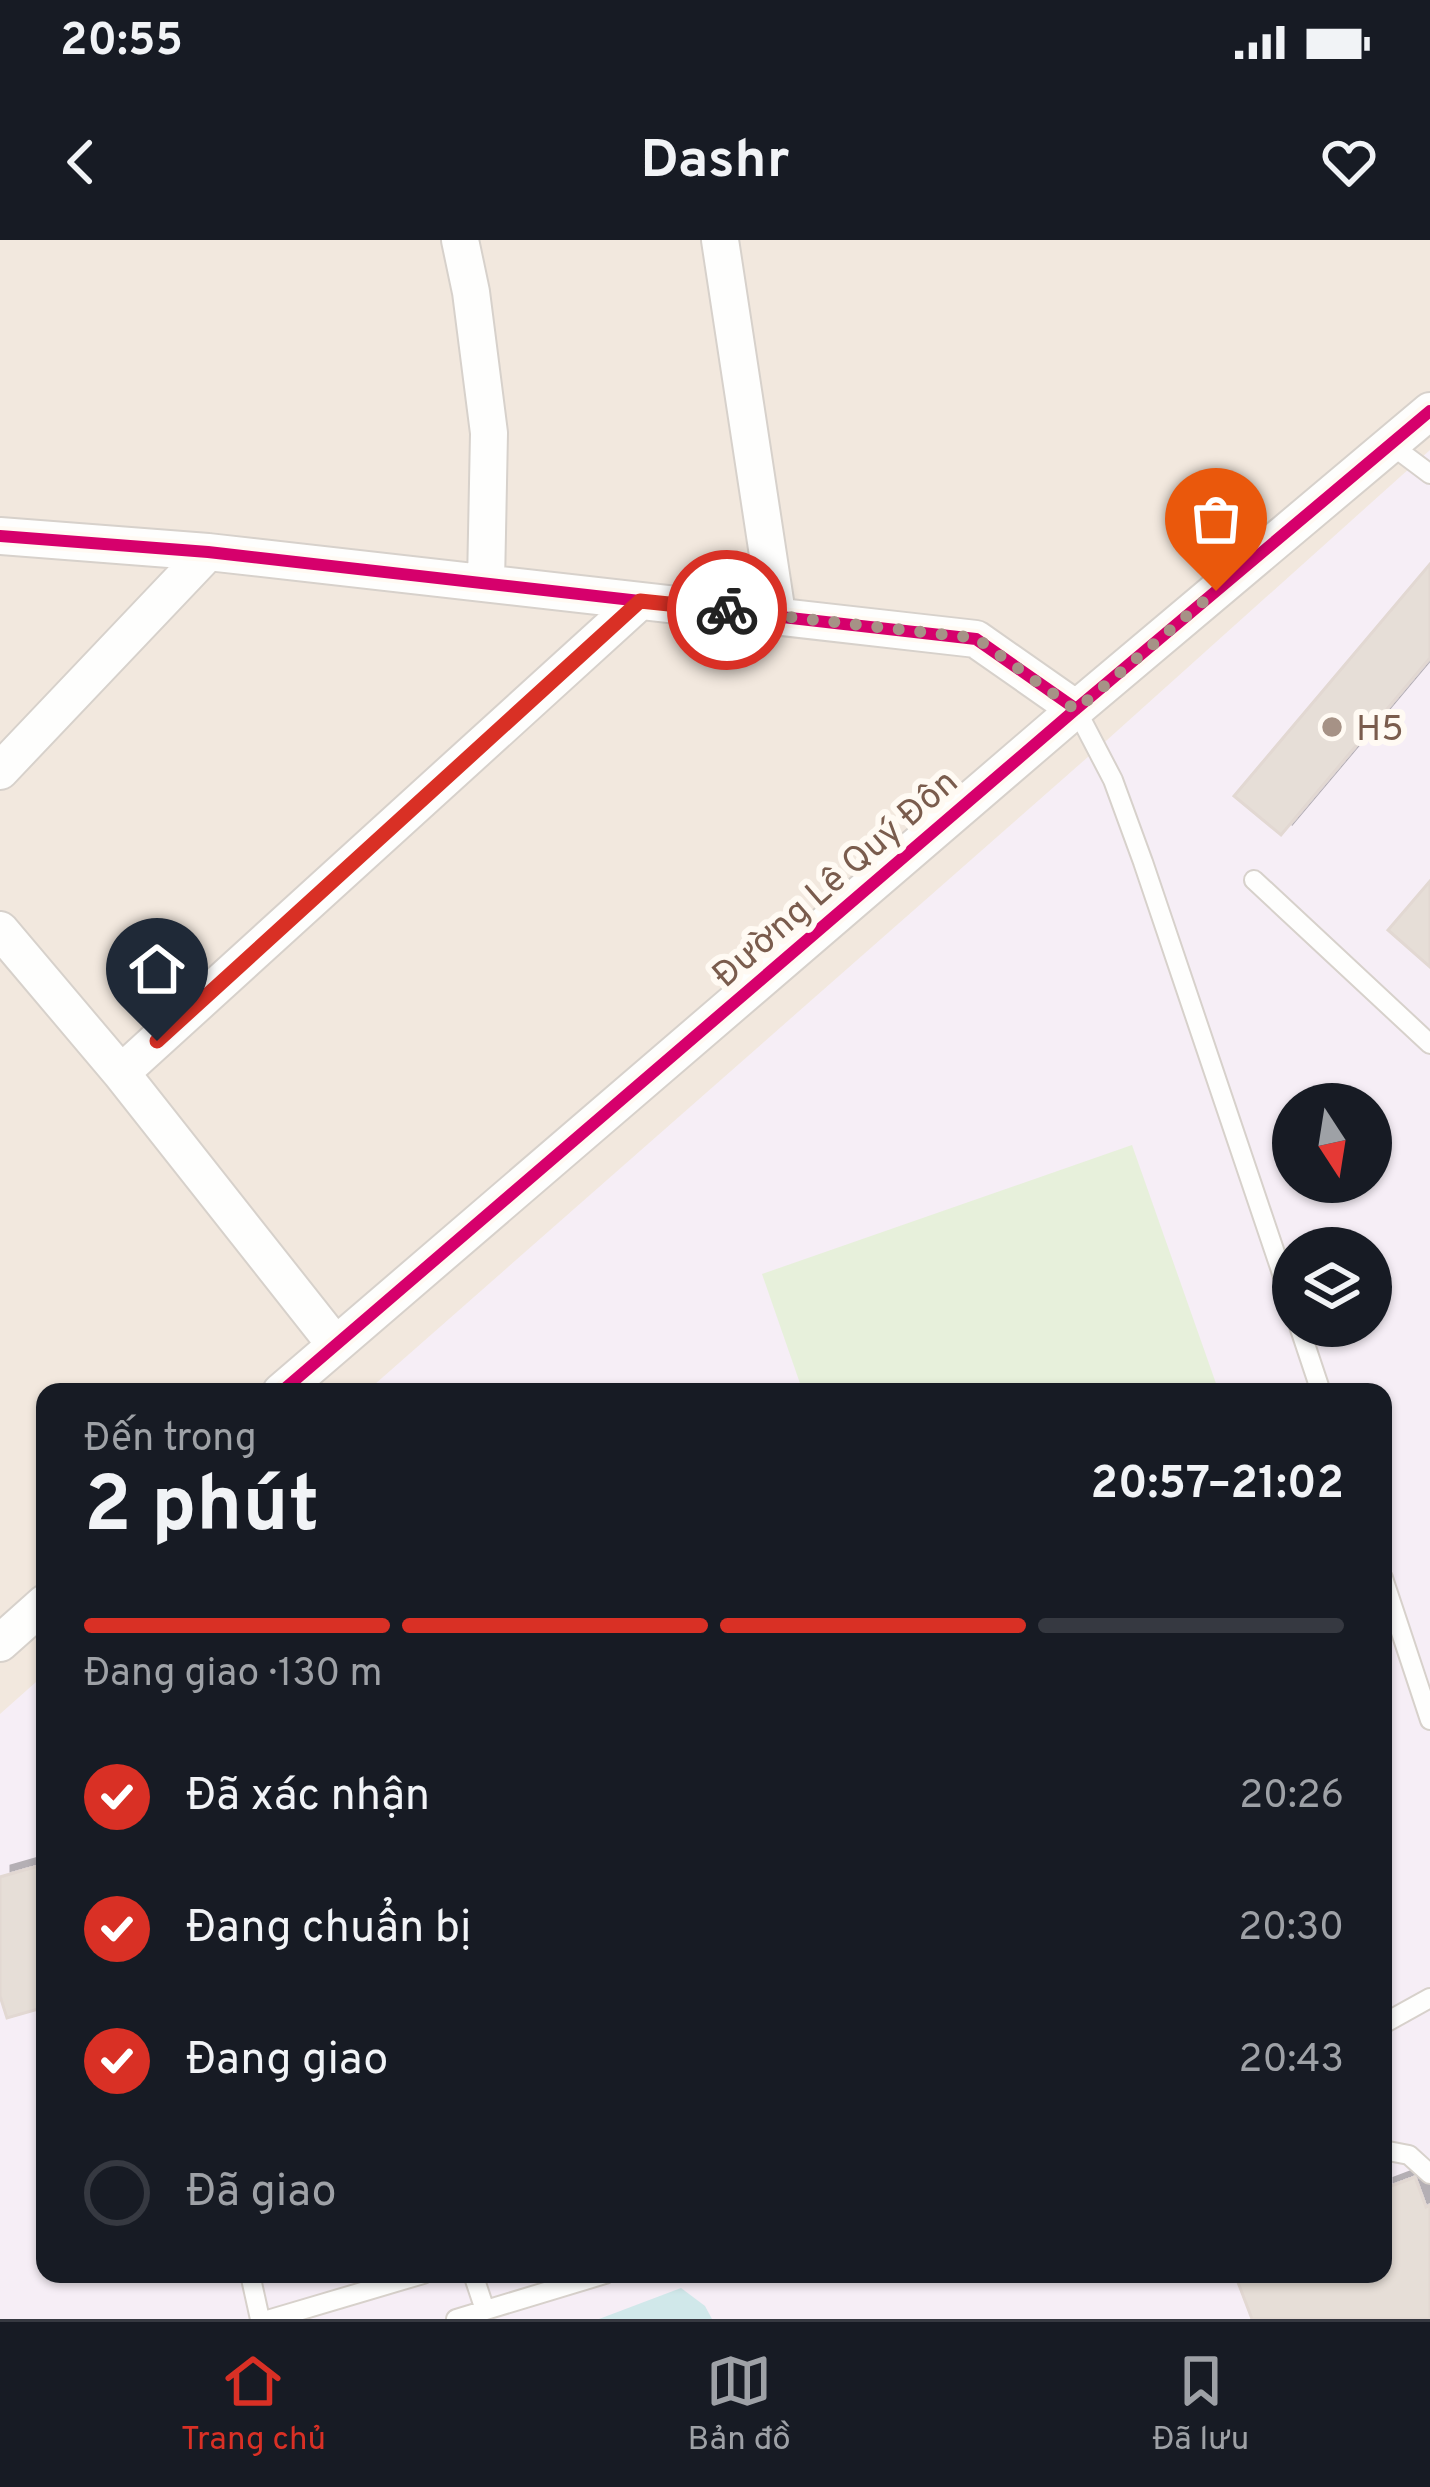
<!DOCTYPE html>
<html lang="vi">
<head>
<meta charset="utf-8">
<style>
	:root { --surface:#171b24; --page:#20242c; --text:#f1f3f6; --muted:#9ea1a6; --line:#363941; --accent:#d93025 }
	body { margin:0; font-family:Overpass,sans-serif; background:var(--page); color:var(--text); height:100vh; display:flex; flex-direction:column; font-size:45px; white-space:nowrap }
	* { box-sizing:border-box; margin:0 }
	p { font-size:39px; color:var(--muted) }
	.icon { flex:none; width:66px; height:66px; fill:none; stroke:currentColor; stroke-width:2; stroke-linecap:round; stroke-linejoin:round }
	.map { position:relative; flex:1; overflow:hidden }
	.sheet { position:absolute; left:36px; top:1143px; width:1356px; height:900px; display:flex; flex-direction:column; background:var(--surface); border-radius:24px; box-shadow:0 3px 9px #0004 }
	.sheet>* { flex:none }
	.needle { width:78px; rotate:168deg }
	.tools { position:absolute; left:1272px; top:843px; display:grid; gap:24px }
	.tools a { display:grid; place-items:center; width:120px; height:120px; border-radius:50%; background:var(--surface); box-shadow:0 3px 9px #0004; font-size:60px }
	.pin { position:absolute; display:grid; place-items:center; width:102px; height:102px; color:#fff; margin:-123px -51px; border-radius:50% 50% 50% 0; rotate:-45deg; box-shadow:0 0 12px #0007 }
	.pin .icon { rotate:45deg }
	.courier { position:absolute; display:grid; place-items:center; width:120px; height:120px; margin:-60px; border:9px solid #d93025; border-radius:50%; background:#fff; color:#222; box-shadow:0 3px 15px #0007 }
	.summary em { font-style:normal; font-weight:700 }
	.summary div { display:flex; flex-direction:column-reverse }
	.summary { display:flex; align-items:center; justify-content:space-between; height:204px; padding:0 48px }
	h1 { font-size:78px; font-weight:700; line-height:90px }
	.bar { display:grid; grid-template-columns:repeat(4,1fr); gap:18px 12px; align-content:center; height:144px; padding:0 48px }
	.bar i { height:15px; border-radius:9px; background:var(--line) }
	.bar .current { background:var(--accent) }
	.bar p { grid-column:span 4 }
	ol { padding:0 48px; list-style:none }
	li { display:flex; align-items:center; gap:36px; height:132px }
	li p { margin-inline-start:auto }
	li .icon { padding:12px; border-radius:50%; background:var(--accent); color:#fff; stroke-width:4 }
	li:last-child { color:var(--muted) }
	li i { width:66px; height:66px; border:6px solid var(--line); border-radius:50% }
	.status { display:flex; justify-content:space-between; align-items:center; height:84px; padding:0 60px; background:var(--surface); direction:ltr }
	.status svg { height:33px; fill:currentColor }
	header { display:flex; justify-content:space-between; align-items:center; height:156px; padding:0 48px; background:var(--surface); font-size:54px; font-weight:700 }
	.tabs { display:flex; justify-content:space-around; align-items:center; height:168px; border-top:3px solid var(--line); background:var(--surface); font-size:33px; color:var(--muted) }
	.tabs a { display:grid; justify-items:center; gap:6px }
	.tabs .current { color:var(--accent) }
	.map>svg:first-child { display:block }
	.residential { fill:#f2e8de; fill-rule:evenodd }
	.education { fill:#f6eef6; fill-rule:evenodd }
	.green { fill:#e7f0db }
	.water { fill:#d0e8ea }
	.building { fill:#e6ded7; stroke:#e2d8d2; stroke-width:3; filter:url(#shadow) }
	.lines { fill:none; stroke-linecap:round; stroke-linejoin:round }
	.service-casing { stroke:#d7d1cb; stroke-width:22 }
	.minor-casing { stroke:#d7d1cb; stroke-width:40 }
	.service { stroke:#fefefd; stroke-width:18 }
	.minor { stroke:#fefefd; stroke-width:36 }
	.cycleway-casing { stroke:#fffaf3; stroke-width:20 }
	.cycleway { stroke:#d6006c; stroke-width:12 }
	.done { stroke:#a69286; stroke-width:12; stroke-dasharray:0 21.6 }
	.route { stroke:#d93025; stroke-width:15 }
	.poi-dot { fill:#a69286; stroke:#fffaf3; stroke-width:4.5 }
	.labels { text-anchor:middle; stroke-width:12; stroke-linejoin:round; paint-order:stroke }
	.poi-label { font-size:36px; fill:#7a5c4d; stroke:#fffaf3; text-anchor:start }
	.street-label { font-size:36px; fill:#7a5c4d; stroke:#fffaf3 }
</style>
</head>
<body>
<div class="status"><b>20:55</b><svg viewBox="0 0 49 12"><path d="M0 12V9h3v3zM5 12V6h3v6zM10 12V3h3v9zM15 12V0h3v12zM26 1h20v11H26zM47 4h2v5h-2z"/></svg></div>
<header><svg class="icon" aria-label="back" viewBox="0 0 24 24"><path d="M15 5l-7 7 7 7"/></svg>Dashr<svg class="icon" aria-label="heart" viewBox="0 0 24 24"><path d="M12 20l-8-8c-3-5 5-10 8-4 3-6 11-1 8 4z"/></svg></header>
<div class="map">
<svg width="1430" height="2079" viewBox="0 0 1430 2079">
	<defs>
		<filter id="shadow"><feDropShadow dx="11" dy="-11" stdDeviation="0" flood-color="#0004"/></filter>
	</defs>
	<rect width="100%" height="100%" fill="#f9f5f0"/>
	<path class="residential" d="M0,0H1430V2079H0ZM1293,864H1371V942H1293ZM1293,1008H1371V1086H1293ZM45,1152H1383V2034H45Z"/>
	<path class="education" d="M1430,210V2079H0V1474L45,1434V2034H1383V1152H366L1097,509ZM1293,864H1371V942H1293ZM1293,1008H1371V1086H1293Z"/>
	<path class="green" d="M1132,905L1219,1152H803L762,1034Z"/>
	<path class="water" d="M681,2048L705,2066L712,2079H599Z"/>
	<path class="building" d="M1430,324V418L1281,595L1234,556Z
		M1430,641V727L1388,690Z
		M45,1624V1767L7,1778L0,1756V1637Z
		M1415,1937L1426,1967L1430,1965V2079H1252L1236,2037L1244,2034H1383V1949Z"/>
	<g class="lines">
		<defs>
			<path id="service" d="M1390,204L1430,234
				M1076,469L1113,540L1143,622L1293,1066
				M1254,640L1430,804
				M1299,1086L1321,1152
				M1383,1338L1430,1480
				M1383,1784L1430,1758
				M1383,1910L1409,1915L1430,1934
				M250,2034L260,2079
				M473,2034L485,2070
				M271,2079L423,2034
				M456,2079L605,2034"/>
			<path id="minor" d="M460,0L471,52L489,193L486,343
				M720,0L777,374
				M0,296L208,312L976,399L1076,469
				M0,531L208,312
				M0,690L121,833L335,1104
				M121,833L640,361
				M281,1152L1076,469L1430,171
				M0,1403L45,1363"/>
		</defs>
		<use href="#service" class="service-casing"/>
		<use href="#minor" class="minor-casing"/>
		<use href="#service" class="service"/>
		<use href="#minor" class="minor"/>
		<defs>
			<path id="cycleway" d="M0,296L208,312L976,399L1076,469
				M281,1152L1076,469L1430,171"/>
		</defs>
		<use href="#cycleway" class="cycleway-casing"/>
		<use href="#cycleway" class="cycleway"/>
	</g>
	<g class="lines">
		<path class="done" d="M727,370L976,398L1076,470L1216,351"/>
		<path class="route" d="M157,801L640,361L727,370"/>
	</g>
	<circle class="poi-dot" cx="1332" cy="487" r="12"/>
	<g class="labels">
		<g class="poi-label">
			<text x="1356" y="500">H5</text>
		</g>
		<g class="street-label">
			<text transform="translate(834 637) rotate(-41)" y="13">Đường Lê Quý Đôn</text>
		</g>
	</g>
</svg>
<div class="tools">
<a><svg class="needle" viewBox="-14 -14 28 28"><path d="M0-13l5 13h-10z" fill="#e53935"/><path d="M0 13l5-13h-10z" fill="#9ea1a6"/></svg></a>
<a><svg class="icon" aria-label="layers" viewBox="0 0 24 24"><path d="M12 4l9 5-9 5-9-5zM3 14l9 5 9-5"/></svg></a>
</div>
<div class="pin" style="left:1216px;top:351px;background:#ea580c"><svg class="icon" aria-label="bag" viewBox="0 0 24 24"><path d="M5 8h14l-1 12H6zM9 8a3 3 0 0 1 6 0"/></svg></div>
<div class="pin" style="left:157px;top:801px;background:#1f2937"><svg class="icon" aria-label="home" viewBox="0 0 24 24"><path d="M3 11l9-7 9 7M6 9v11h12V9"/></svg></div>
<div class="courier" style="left:727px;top:370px"><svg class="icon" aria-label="bike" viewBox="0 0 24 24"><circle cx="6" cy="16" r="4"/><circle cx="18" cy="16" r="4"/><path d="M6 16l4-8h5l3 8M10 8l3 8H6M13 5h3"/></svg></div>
<section class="sheet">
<div class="summary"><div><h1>2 phút</h1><p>Đến trong</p></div><em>20:57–21:02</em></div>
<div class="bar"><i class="current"></i><i class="current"></i><i class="current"></i><i></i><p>Đang giao · 130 m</p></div>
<ol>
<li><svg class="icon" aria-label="check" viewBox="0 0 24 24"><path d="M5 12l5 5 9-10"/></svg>Đã xác nhận<p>20:26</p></li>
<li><svg class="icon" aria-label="check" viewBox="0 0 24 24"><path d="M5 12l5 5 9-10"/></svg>Đang chuẩn bị<p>20:30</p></li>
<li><svg class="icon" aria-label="check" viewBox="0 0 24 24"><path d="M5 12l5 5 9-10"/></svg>Đang giao<p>20:43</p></li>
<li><i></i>Đã giao</li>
</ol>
</section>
</div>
<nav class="tabs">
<a class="current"><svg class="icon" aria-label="home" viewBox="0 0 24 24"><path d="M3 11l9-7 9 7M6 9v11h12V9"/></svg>Trang chủ</a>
<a><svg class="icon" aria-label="map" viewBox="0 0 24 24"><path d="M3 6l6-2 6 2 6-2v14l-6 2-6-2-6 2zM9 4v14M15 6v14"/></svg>Bản đồ</a>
<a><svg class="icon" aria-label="saved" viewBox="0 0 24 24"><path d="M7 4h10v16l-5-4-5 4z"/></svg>Đã lưu</a>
</nav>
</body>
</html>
